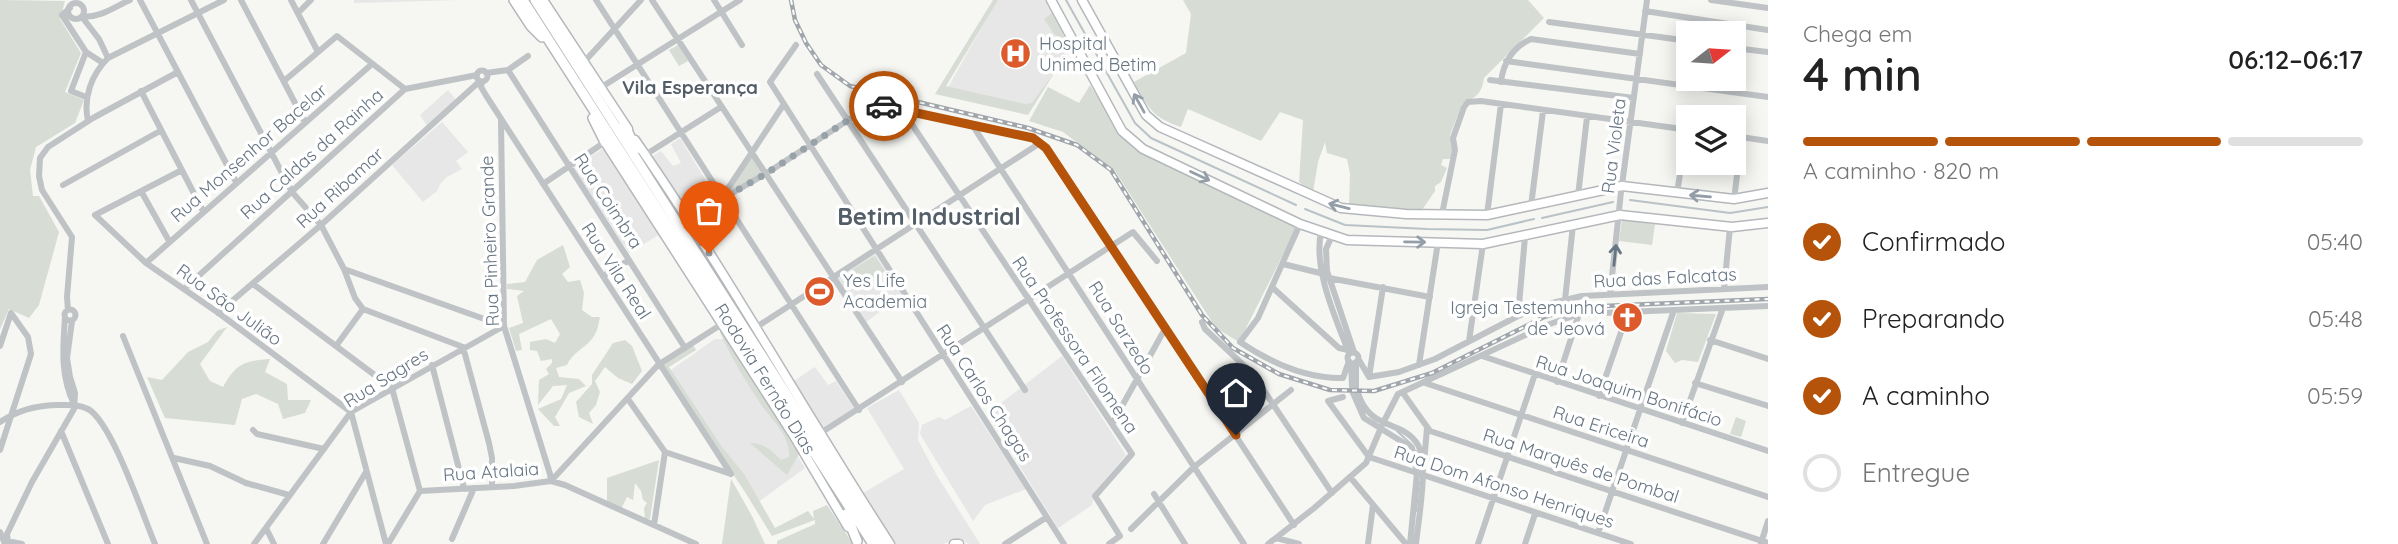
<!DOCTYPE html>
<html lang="pt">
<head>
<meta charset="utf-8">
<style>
	:root { --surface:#fff; --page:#f2f2f2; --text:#222; --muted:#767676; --line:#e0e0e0; --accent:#b45309 }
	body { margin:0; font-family:Quicksand,sans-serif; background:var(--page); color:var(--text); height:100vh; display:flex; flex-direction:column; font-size:26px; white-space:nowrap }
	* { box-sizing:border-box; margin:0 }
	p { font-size:23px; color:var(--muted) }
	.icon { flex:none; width:38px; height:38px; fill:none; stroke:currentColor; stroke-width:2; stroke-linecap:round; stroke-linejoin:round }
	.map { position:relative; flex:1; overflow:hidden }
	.details { display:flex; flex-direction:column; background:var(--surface); width:630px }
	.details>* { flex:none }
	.needle { width:46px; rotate:73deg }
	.buttons { position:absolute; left:1676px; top:21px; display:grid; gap:14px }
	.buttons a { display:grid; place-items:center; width:70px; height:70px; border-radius:0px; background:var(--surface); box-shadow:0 4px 18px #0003; font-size:35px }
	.pin { position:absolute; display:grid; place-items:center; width:60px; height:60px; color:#fff; margin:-72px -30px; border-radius:50% 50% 50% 0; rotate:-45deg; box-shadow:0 0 7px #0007 }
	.pin .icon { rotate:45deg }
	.courier { position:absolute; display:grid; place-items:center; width:70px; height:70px; margin:-35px; border:5px solid #b45309; border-radius:50%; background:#fff; color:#222; box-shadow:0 2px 9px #0007 }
	.headline em { font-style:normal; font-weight:600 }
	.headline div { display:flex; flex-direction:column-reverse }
	.headline { display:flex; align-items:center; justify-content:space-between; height:119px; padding:0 35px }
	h1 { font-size:46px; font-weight:600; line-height:52px }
	.bar { display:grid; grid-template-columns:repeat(4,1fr); gap:10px 7px; align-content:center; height:84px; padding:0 35px }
	.bar i { height:9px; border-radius:5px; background:var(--line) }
	.bar .active { background:var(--accent) }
	.bar p { grid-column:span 4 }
	ol { padding:0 35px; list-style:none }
	li { display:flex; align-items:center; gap:21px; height:77px }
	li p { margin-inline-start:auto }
	li .icon { padding:7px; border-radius:50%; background:var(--accent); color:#fff; stroke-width:4 }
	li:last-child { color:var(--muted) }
	li i { width:38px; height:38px; border:4px solid var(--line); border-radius:50% }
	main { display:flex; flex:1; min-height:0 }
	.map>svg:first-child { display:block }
	.built { fill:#e6e7e6 }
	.green { fill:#d7dcd4 }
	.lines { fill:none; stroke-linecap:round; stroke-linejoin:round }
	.stream { stroke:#b8c2c7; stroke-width:2 }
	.major-casing { stroke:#b4b8bc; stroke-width:11 }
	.highway-casing { stroke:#b4b7ba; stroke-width:12 }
	.minor { stroke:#bfc3c6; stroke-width:6 }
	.major { stroke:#fff; stroke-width:8 }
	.highway { stroke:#fff; stroke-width:9 }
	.rail-casing { stroke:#a0a6ab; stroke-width:4.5 }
	.rail { stroke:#fff; stroke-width:2; stroke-dasharray:5; stroke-linecap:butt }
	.oneway { stroke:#949ea8 }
	.oneway2 { stroke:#667582 }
	.done { stroke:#98a2a9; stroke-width:7; stroke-dasharray:0 12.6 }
	.route { stroke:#b45309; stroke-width:9 }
	.labels { text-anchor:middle; stroke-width:7; stroke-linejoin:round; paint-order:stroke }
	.poi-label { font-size:18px; fill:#667582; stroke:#fff; text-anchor:start }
	.street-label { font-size:18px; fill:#667582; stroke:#fff }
	.neighbourhood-label { font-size:19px; font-weight:bold; fill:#535e68; stroke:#fff }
	.district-label { font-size:24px; font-weight:bold; fill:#535e68; stroke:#fff }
</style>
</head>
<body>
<main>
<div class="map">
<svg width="1768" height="544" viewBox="0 0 1768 544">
	<rect width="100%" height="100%" fill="#f6f6f2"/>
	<path class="built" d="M354,0H460L354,3Z
		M997,0H1047L1071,46L1031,106L946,91Z
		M448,90L458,102L427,126L420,115Z
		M442,122L468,152L456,161L462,169L447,177L440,184L437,191L423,202L392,165Z
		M680,138L717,199L689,216L651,157L661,151L673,166L681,163L671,144Z
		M604,148L660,234L629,253L573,167Z
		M875,254L902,296L866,322L837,278Z
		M715,339H724L805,468L757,503L668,372Z
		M1062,356L1126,455L1095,491L1092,505L1058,528L987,414Z
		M815,367L828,385L836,381L854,409L821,429L792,382Z
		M899,390L919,423L918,440L936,474L980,544H969L963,540L956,539L943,544H892L863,493L904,469L867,408Z
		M971,406L1026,489L985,505L973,521L920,434L922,425L939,417L945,420Z"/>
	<path class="green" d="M0,0L65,1L60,19L81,53L65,92L84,100L75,123L36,147L30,170L33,196H39L59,232L39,305L29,318L9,309L0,329Z
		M993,0H998L946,86L1025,104L1032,103L1058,67L1028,115L935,94Z
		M1183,0H1528L1544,18L1484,78C1482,94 1475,98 1462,104L1450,135L1454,148L1451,159H1443L1441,165L1447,168L1441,182L1435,186V191L1422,210L1349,206L1350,174L1347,159L1327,153L1325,142L1318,162L1313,192L1299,182L1303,120L1280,112L1261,141L1188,109L1181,127C1151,117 1149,108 1134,82L1186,53L1191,14Z
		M1052,13L1064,36L1063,39L1055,35L1044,19Z
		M678,45L688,61L679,66L669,50Z
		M1090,85L1124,139L1137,151L1298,225L1239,342L1216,328L1115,171L1063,132L1029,121L1048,87L1079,103Z
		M752,153L764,172L726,195Z
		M1622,220L1655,224L1652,245L1619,241Z
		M563,245L570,267L562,274L568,282L580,280L584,293L582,310L592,317H600C599,322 598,329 595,334C588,348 574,350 567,365L556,368L559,377L579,379L586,386L569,393L555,417L560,426H554L538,409L561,399L567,385L553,386L538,405L539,380L549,374L546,369L552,363V359L541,361L537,351L530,350V342L546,339L555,343L560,334L551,319L519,334L522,350L516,351L509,328L523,323L517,296L524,291L507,289V284L525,282L537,260Z
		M875,256L885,271L863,284L856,275L859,282L845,287L841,277L854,272L853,269Z
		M1677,313L1716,314L1698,362L1682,360L1675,363L1666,351Z
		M227,327L200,364L210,381L223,387C236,364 243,361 270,359L265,372L287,384L288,400H311L305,413L283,419L278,404L256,394L242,399L235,425L165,418L147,377L162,380L188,352L208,342L217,331Z
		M722,331L799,454L787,475L750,443C764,443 772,451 781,460L789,457C791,434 769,418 758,400C744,378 730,356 720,332Z
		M625,340L632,346L642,371L632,384L618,378L605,367L595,381L600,392L596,405L589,413L593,424L579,417L576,402L592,384V375L613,343Z
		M693,345L696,350L669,367L722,447L744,474L775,528L808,511L814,519L813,511L827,505L853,544H777V541L815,524V520L772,536L745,492L661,366Z
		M1736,417L1746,421L1741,437L1730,434Z
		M659,460L650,519H645L644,508L647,503L643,500L641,491L635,483L633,500L627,497L621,509L607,503V478Z
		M731,479L752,516L765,544H722Z"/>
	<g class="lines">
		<path class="stream" d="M1066,0L1135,123L1151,138L1296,205
			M1630,200L1730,213L1768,207
			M1305,209L1345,225L1427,229L1487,230L1534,219
			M1542,218L1613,202
			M1397,431L1413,446
			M1416,451L1419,466
			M1416,511L1419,482"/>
		<defs>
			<path id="major" d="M543,0L628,129
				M1051,0L1122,131L1143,149L1300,224L1347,240L1483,244L1620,215L1732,227L1768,223
				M1082,0L1146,115L1160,127L1341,208L1406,214L1487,215L1622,186L1734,199L1768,193
				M635,140C726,271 803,410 890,544
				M605,142L794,436L848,527
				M954,544H959"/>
			<path id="highway" d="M514,0L531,26L542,37
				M523,0L873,544
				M535,0L882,544
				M593,118L605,142
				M624,124L636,149
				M846,514L857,541"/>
		</defs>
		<use href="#major" class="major-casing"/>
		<use href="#highway" class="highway-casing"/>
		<path class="minor" d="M140,0L236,182
			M191,0L292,192L321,225L344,269L355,298L363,309
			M241,0L305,122
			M291,0L318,52
			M596,0L859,410
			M652,0L902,382
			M714,0L742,45
			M1711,0L1768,8
			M68 11a8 8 0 1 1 16 0a8 8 0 1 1-16 0Z
			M70,8L62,15L86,52L103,63
			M1645,11L1768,30
			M298,13L311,0
			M83,16C98,19 116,6 130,0
			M82,17L99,39L108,58C91,75 83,98 88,121
			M1549,22L1689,41
			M796,45L770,82L1064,544
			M1734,48L1768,52
			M86,52L71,91L86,97
			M108,58L224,0
			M1506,61L1768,97
			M584,62L641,0
			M508,70L685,348
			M476.5 76a5.5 5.5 0 1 1 11 0a5.5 5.5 0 1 1-11 0Z
			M486,73L508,70L528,56
			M817,74L1025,390
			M1490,80L1634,98
			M284,81L337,36L405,89
			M482,82L481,87L487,97L731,474
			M1501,82C1503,63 1513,47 1531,39L1640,54
			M600,88L740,0
			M141,91L203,211
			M903,111L1132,454L1095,496L1120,536L1109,544
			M501,121L504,326L550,474L551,481
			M973,126L1244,544
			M1734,136L1768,141
			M645,155L721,107
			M180,171L95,215L146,263L220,314L351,412
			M543,184L605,142
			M63,185L160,131
			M141,191L169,241
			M1677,193L1687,130
			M723,196L784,104
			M1578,196L1587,117
			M1734,199L1742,137
			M1531,206L1543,111
			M1442,214L1455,150L1453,138L1464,107L1468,102L1481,101L1689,130
			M1487,215L1501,104
			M687,219L767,173L873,104L1033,138L1046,148L1058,164L1294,525
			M1300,224L1258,318L1240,342C1271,363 1305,379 1343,378L1349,361
			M1321,232C1313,269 1336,319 1349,353
			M1332,236L1326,249L1327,271L1354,352
			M146,263L372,64
			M1283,264L1320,273
			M344,269L504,326
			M603,276L629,260
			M1329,278L1430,297
			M253,284L392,388L420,491
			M1273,288L1339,348L1348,350
			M184,289L405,89L477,75
			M1724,289L1730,227
			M1610,295L1621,192L1647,0
			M1565,300L1573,225
			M363,309L463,347L489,443L492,458V487
			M64.5 315a5.5 5.5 0 1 1 11 0a5.5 5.5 0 1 1-11 0Z
			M68,310L67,297L72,237L42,190L39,176L40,158L48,147L93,118L178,72
			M218,313L321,225L480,81
			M1518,316L1525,237
			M65,317C63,348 60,375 74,404
			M1202,322L1205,329L1253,374L1332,493
			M755,328L1040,143
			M123,336L207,544
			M1710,340L1768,359
			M1469,341L1483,244
			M0,346L11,313
			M336,346L363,309
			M1347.5 358a5.5 5.5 0 1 1 11 0a5.5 5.5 0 1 1-11 0Z
			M1482,356L1768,451
			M1359,360L1369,377
			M1351,363L1352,387
			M432,365L464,488
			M1419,365L1438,242
			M1369,377L1399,372L1435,359L1518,316L1552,303L1582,296L1768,287
			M1369,377L1383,287
			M1557,382L1579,314
			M1425,383L1768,497
			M1695,383L1768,406
			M1356,387V362
			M1353,393L1364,418L1412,448L1417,473L1410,544
			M1358,393C1370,432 1403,419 1418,445C1429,463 1418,522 1416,544
			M1403,393L1430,431L1768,543
			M1599,396L1628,312
			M1343,397L1328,401L1369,457L1631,544
			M628,399L665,452
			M351,412L386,544
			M0,422C19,410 34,406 56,405C67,405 78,404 88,409C112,422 143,516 155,544
			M1682,423L1723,308
			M1112,424L1166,327
			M253,430L257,434L324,449
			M61,431L108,544
			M819,434L1133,232L1157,261
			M0,450L31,354L28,337L11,313
			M665,452L731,474
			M174,458L210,466L246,483L289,495
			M1424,463L1427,428
			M1350,477L1406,544
			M551,481L658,365L722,324
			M1154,494L1185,544
			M654,525L665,452
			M266,528L274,544
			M1131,529L1194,467L1291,390
			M0,532L5,544
			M1598,533L1674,310
			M1276,538L1299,544
			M452,539L474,488
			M8,543L7,534L32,482L74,409L75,393L70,377L67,358L72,321
			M1761,543L1768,521
			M7,544L12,542L22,544
			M254,544L351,412L504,326
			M323,544L366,472
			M388,544L420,491L514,486L551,481L565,485L696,544
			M1005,544L1047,517
			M1268,544L1313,509L1366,463L1383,423L1398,394L1547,325L1579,314L1768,306
			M1368,544L1373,505
			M1478,544L1535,374
			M1525,544L1535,514"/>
		<use href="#major" class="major"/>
		<use href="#highway" class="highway"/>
		<defs>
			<path id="rail" d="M791,0L795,20L806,43L821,65L850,86L1028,128L1077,145L1111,170L1202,315L1233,348L1279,374L1330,390L1374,391L1432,373L1544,317L1580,307L1768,299"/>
		</defs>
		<use href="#rail" class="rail-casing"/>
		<use href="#rail" class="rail"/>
	</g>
	<defs><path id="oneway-shaft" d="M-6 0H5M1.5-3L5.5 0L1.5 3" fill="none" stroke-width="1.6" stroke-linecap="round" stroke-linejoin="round" transform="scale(1.75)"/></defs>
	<g class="oneway">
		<use href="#oneway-shaft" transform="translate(1139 103) rotate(-119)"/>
		<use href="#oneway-shaft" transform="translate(1200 176) rotate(25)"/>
		<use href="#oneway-shaft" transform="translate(1700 196) rotate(-175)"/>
		<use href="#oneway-shaft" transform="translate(1339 206) rotate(-166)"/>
		<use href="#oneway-shaft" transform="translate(1415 242) rotate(1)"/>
	</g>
	<use class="oneway2" href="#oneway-shaft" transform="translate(1615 255) rotate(-84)"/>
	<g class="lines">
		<path class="done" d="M709,253L687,219L767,173L873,104L884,106"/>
		<path class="route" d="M884,106L1033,138L1046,148L1236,435"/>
	</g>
	<defs>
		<symbol id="hospital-disc" viewBox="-11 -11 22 22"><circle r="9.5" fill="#dc5a2c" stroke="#fff"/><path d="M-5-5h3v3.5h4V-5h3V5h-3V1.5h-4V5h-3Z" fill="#fff"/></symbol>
		<symbol id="stadium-disc" viewBox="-11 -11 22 22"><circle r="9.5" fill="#dc5a2c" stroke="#fff"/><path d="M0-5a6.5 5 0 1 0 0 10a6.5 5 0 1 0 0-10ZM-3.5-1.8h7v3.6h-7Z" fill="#fff"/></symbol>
		<symbol id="church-disc" viewBox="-11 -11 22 22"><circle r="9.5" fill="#dc5a2c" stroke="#fff"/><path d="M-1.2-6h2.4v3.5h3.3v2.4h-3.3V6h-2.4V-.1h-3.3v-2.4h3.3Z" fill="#fff"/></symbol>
	</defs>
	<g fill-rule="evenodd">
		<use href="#hospital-disc" x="998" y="36" width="35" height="35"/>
		<use href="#stadium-disc" x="802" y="274" width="35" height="35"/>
		<use href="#church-disc" x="1610" y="300" width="35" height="35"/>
	</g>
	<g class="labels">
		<g class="poi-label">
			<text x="1039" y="50">Hospital<tspan x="1039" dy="21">Unimed Betim</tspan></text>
			<text x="843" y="287">Yes Life<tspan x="843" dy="21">Academia</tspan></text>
			<text x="1605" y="314" text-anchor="end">Igreja Testemunha<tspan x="1605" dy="21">de Jeová</tspan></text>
		</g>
		<g class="street-label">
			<text transform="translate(1614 146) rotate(-83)" y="6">Rua Violeta</text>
			<text transform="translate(249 153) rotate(-41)" y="6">Rua Monsenhor Bacelar</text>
			<text transform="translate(312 154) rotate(-42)" y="6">Rua Caldas da Rainha</text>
			<text transform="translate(340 188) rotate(-42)" y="6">Rua Ribamar</text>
			<text transform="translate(608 201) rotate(57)" y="6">Rua Coimbra</text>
			<text transform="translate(490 241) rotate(-92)" y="6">Rua Pinheiro Grande</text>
			<text transform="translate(616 271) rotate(57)" y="6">Rua Vila Real</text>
			<text transform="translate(1665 278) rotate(-3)" y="6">Rua das Falcatas</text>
			<text transform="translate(229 305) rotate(36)" y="6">Rua São Julião</text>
			<text transform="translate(1121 328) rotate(58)" y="6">Rua Sarzedo</text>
			<text transform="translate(1075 345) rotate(56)" y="6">Rua Professora Filomena</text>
			<text transform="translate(386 378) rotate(-32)" y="6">Rua Sagres</text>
			<text transform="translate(765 379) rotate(58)" y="6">Rodovia Fernão Dias</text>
			<text transform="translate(1629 391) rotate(18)" y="6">Rua Joaquim Bonifácio</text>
			<text transform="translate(984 393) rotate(57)" y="6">Rua Carlos Chagas</text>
			<text transform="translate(1601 427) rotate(18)" y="6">Rua Ericeira</text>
			<text transform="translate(1581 466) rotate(18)" y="6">Rua Marquês de Pombal</text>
			<text transform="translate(491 472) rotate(-4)" y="6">Rua Atalaia</text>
			<text transform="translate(1504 487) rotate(18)" y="6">Rua Dom Afonso Henriques</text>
		</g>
		<g class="neighbourhood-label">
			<text x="690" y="94">Vila Esperança</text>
		</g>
		<g class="district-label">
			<text x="929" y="225">Betim Industrial</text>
		</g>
	</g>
</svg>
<div class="buttons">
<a><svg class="needle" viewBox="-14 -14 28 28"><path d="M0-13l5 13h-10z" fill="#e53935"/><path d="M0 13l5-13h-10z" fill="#767676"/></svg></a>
<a><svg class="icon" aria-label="layers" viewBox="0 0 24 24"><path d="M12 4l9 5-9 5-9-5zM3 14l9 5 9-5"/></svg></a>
</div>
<div class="pin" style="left:709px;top:253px;background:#ea580c"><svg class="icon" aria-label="bag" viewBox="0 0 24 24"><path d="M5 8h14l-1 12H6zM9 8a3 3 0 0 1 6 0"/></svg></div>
<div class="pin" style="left:1236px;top:435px;background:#1f2937"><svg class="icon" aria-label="home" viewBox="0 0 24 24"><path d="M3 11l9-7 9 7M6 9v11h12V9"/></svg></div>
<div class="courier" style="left:884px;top:106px"><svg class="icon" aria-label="car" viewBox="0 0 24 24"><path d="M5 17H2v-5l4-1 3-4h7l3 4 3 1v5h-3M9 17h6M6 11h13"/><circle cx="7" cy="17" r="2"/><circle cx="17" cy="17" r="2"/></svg></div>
</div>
<section class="details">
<div class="headline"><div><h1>4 min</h1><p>Chega em</p></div><em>06:12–06:17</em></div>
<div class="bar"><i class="active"></i><i class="active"></i><i class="active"></i><i></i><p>A caminho · 820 m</p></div>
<ol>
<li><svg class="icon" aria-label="check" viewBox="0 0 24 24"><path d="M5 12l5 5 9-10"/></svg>Confirmado<p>05:40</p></li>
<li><svg class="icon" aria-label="check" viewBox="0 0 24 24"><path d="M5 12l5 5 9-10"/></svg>Preparando<p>05:48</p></li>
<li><svg class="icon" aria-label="check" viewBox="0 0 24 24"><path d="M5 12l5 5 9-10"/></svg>A caminho<p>05:59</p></li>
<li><i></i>Entregue</li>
</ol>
</section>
</main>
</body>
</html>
